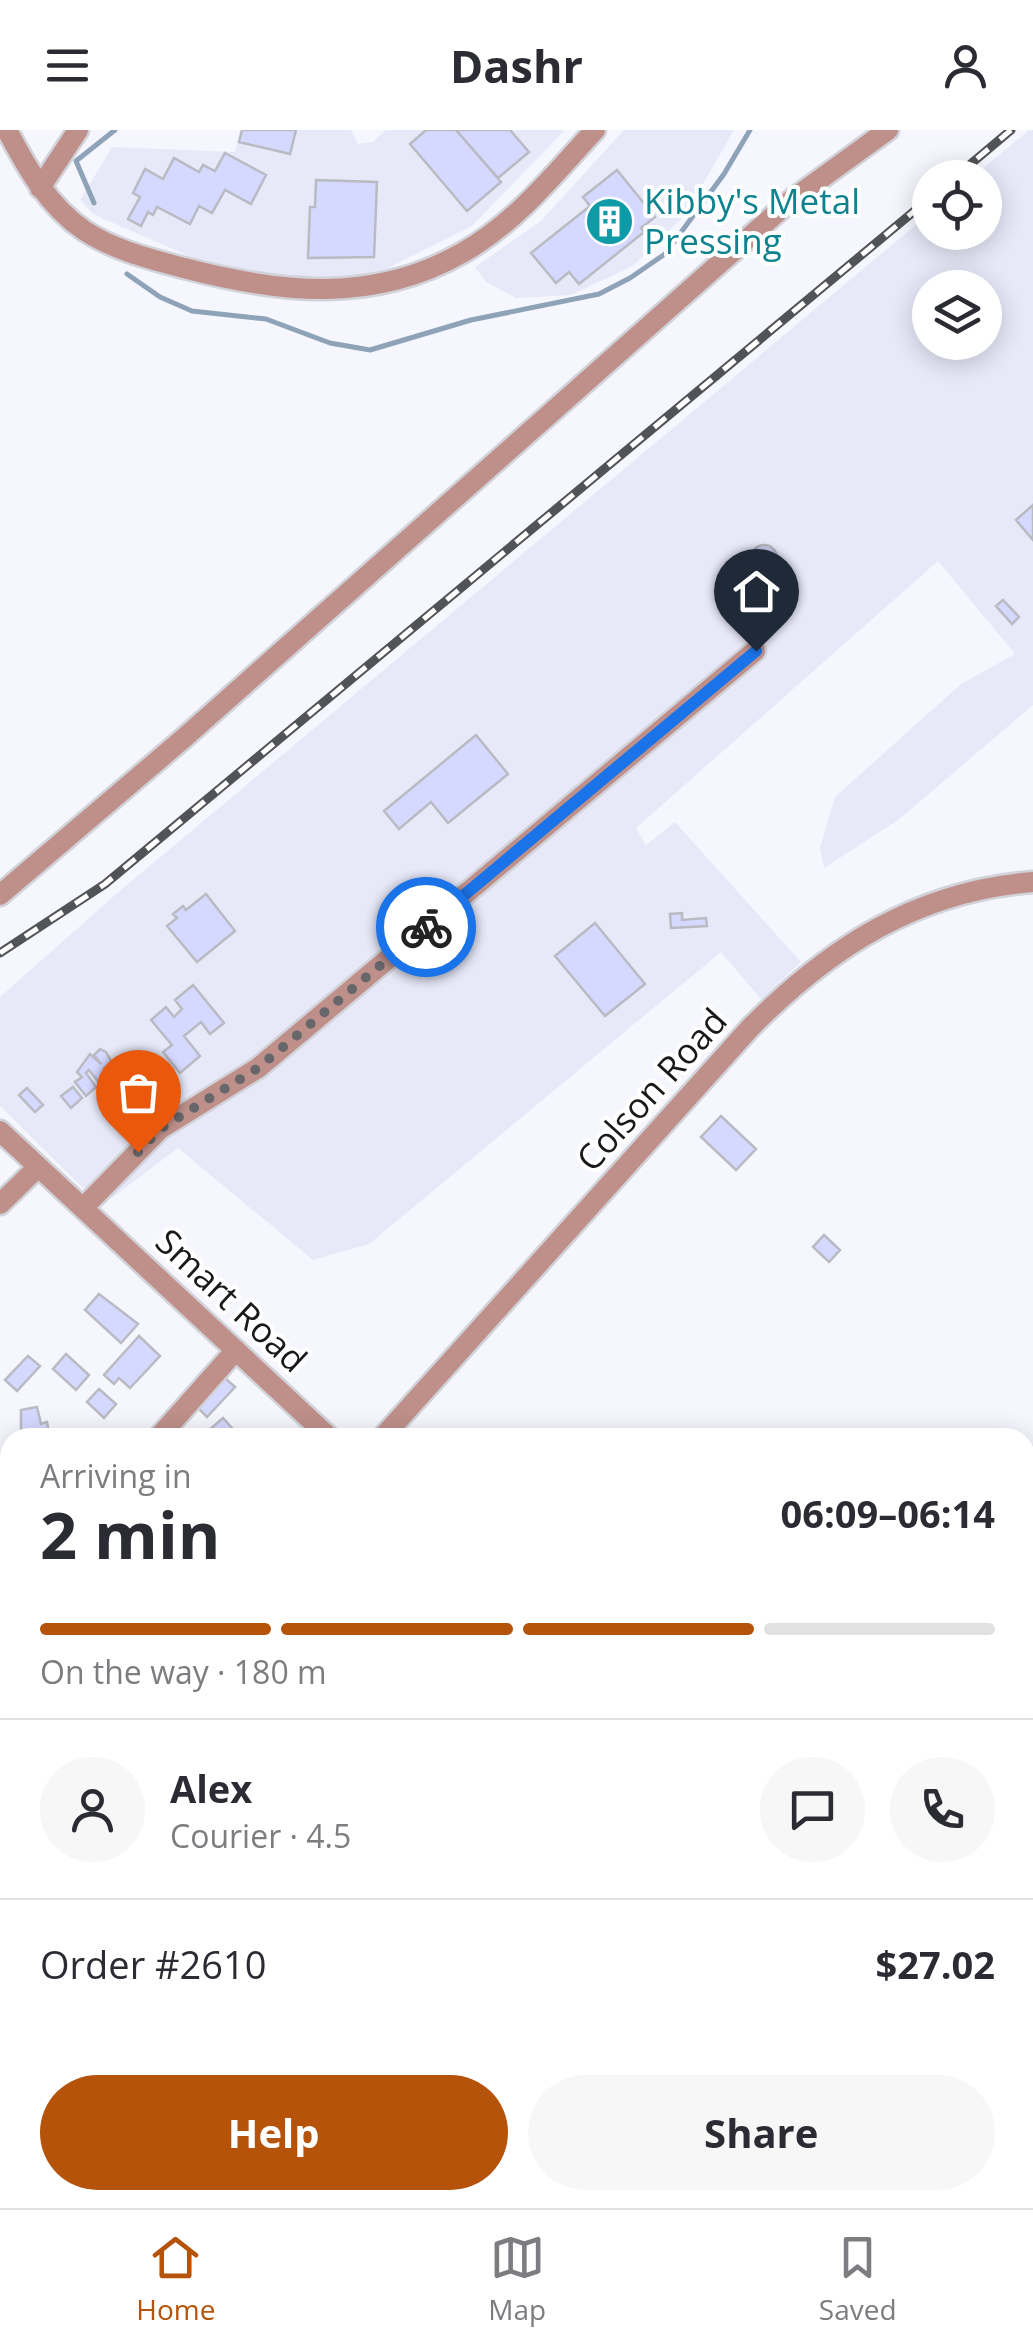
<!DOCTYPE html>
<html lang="en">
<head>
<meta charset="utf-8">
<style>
	:root { --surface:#fff; --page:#f7f7f7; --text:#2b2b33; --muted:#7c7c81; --line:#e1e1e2; --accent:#b45309 }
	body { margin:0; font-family:"Open Sans",sans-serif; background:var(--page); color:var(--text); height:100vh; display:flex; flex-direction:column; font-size:38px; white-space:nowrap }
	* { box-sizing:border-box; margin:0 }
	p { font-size:32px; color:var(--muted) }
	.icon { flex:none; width:55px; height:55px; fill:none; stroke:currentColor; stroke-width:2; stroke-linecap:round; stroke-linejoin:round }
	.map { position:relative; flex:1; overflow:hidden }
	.panel { position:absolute; left:0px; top:1298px; width:1035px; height:782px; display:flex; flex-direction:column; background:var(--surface); border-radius:30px 30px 0 0; box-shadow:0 5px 25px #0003 }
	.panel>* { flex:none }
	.controls { position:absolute; left:912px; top:30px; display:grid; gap:20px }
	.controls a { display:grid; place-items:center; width:90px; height:90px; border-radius:50%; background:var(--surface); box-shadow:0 5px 25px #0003; font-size:50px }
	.pin { position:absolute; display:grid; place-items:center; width:85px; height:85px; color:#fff; margin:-102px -42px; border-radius:50% 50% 50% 0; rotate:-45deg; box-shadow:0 0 10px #0007 }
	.pin .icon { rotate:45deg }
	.courier { position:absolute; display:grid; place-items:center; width:100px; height:100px; margin:-50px; border:8px solid #1a73e8; border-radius:50%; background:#fff; color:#222; box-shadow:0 2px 12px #0007 }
	.overview em { font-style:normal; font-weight:700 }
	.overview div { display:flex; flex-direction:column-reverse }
	.overview { display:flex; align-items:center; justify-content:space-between; height:170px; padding:0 40px }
	h1 { font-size:65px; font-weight:700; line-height:75px }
	.bar { display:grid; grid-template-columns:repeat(4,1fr); gap:15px 10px; align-content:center; height:120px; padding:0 40px }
	.bar i { height:12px; border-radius:8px; background:var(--line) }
	.bar .on { background:var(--accent) }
	.bar p { grid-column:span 4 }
	.line { display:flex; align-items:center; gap:25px; padding:0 40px; border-top:2px solid var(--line) }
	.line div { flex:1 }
	.round { display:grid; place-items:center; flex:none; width:105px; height:105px; border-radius:52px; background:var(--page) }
	.button { display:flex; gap:20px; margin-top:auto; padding:20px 40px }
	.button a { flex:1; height:115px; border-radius:60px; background:var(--accent); color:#fff; font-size:40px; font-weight:700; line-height:115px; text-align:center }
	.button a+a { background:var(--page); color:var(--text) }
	header { display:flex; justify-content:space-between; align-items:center; height:130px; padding:0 40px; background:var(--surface); font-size:45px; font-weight:700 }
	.tabs { display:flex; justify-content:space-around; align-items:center; height:140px; border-top:2px solid var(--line); background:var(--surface); font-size:28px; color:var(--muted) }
	.tabs a { display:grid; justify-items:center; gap:5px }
	.tabs .on { color:var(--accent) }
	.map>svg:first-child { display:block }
	.built { fill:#e7e9f9; fill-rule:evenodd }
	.green { fill:#ceecab }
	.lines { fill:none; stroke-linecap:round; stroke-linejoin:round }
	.stream { stroke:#8ea3b8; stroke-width:5 }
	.building { fill:#d6d9ff; stroke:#b9bac2; stroke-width:2.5 }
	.minor-casing { stroke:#d2d3da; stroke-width:25 }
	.minor { stroke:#bf908a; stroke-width:20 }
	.rail-casing { stroke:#525357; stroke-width:9 }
	.rail { stroke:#fff; stroke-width:5; stroke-dasharray:15; stroke-linecap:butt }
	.done { stroke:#66666b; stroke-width:10; stroke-dasharray:0 18 }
	.route { stroke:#1a73e8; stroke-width:12 }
	.labels { text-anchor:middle; stroke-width:8; stroke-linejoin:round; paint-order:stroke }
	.culture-label { font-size:35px; fill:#0d838f; stroke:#fff; text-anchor:start }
	.street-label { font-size:35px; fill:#19191c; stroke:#fff }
</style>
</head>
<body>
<header><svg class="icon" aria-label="menu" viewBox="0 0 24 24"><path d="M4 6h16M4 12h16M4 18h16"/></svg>Dashr<svg class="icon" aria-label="person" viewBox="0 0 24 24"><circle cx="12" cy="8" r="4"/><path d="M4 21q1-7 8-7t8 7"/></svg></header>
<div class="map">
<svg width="1033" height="2078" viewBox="0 0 1033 2078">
	<rect width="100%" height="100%" fill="#f5f6fe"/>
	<path class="built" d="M241,0H351L358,14L373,12L386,0H565L472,96L366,149H277L216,138L93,84L80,70L112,17L235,22Z
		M624,0H734L685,85L633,136L571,165L516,168L486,152L475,137L541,91Z
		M1029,0H1033V575L898,690L824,738L820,718L835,667L961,554L1015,524L938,431L636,698L646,715L675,692L801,832L761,869L721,822L369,1114L313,1130L178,1018L101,1076L0,976V867L122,759L930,83V102H985V48L973,47ZM930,158H985V212H930Z"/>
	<path class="green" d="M10,1576V1845L0,1842V1587Z"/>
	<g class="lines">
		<path class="stream" d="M94,73L76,31L115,0
			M127,144L160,167L192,181L266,189L330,213L370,220L471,190L599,164L630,148L665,124L724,44L750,0"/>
	</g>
	<path class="building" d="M242,0H296L290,24L239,12Z
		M426,0H456L501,52L467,81L410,14Z
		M456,0H510L529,22L498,48Z
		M225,23L266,45L251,74L225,60L212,83L199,76L190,94L157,77L153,85L148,82L141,96L128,89L140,67L133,63L145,39L163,49L174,28L199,42L203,35L215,41Z
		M617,40L655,87L641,98L644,102L579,154L569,142L556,153L531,123L590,76L583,67Z
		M316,50L377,52L374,127L308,128L310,77H315Z
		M1033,375V410L1016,390Z
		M751 428a13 13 0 1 1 26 0a13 13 0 1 1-26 0Z
		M729 446a13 13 0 1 1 26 0a13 13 0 1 1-26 0Z
		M1003,470L1019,487L1012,494L996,476Z
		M476,605L508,644L448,693L431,672L399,699L384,681Z
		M206,764L235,801L197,832L167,796L177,788L173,784L183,776L186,780Z
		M682,783V790L706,788L707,796L671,798L670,784Z
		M595,793L645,854L605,886L555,826Z
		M193,855L224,893L210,904L201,892L184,906L200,926L180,943L163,922L172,915L151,890L166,877L174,887L182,879L175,870Z
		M100,919L106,922L117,941L111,945L104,937L108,947L100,954L89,940L86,943L96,957L86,966L75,952L82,947L77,942L90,924L101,934L94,925Z
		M73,957L82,968L71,978L61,966Z
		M27,958L43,975L35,982L19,965Z
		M721,986L756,1019L736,1040L701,1007Z
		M824,1105L840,1120L829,1132L813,1117Z
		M99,1164L138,1194L121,1213L85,1180Z
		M139,1206L160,1226L130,1258L119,1248L114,1254L104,1245Z
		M66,1224L89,1245L76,1260L53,1239Z
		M28,1226L40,1236L17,1261L5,1250Z
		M222,1245L235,1257L207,1287L195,1275Z
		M99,1259L116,1274L104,1288L87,1272Z
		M37,1277L41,1294L47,1292L50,1308H27L25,1300H21V1280Z
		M223,1288L239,1306L201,1308V1307Z
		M10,1706V1745L0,1755V1717Z
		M10,2027V2070H15L12,2078H0V2051Z
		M673,2070L701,2073L731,2071L724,2078H682Z"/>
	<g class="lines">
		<defs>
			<path id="minor" d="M7,0C27,38 48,76 85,101C114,120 150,129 184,138C280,163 372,174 462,123C516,93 554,44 595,0
				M40,58L78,0
				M0,765L184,608L790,71L888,0
				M0,1001L330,1308
				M0,1074L38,1037
				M83,1078L160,999L258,938L755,521
				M158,1308L236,1220
				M382,1308L750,898C830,817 917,761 1033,752
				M0,1468L10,1476
				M7,1498L10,1495
				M0,1834V1856
				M1025,1950L1033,1957
				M405,2070L414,2078
				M157,2078L159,2070
				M627,2078L634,2070"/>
		</defs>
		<use href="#minor" class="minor-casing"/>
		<use href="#minor" class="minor"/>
		<defs>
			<path id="rail" d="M954,48L1011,0
				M0,823L105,754L930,68"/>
		</defs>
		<use href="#rail" class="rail-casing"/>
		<use href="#rail" class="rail"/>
	</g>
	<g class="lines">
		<path class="done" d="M138,1022L160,999L258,938L426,797"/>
		<path class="route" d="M426,797L756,521"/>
	</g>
	<defs>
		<symbol id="building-disc" viewBox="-11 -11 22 22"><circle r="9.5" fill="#0f9aa8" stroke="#fff"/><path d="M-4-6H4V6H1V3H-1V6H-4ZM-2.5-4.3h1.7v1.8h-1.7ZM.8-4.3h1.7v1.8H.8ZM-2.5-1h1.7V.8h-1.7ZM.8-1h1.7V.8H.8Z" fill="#fff"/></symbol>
	</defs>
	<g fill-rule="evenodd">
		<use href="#building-disc" x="582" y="64" width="55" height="55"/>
	</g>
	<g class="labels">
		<g class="culture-label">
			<text x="644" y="84">Kibby's Metal<tspan x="644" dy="40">Pressing</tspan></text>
		</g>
		<g class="street-label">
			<text transform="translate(652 960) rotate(-48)" y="12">Colson Road</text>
			<text transform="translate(231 1171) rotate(43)" y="12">Smart Road</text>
		</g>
	</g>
</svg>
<div class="controls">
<a><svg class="icon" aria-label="locate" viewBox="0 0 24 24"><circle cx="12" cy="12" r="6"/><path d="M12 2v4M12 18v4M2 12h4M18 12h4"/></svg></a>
<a><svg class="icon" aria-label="layers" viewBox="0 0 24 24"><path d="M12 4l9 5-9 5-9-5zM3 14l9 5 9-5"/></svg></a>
</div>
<div class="pin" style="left:138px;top:1022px;background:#ea580c"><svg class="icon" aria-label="bag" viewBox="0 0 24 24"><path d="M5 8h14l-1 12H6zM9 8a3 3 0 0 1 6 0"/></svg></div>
<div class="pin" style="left:756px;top:521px;background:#1f2937"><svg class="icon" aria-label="home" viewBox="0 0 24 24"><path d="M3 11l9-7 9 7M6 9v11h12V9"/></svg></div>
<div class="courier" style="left:426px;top:797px"><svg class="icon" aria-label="bike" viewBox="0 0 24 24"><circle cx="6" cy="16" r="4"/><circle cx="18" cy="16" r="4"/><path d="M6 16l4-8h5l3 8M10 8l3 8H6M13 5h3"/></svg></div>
<section class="panel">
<div class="overview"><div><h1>2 min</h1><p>Arriving in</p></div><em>06:09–06:14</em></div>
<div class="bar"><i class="on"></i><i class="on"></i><i class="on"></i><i></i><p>On the way · 180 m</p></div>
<div class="line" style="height:180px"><a class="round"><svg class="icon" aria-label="person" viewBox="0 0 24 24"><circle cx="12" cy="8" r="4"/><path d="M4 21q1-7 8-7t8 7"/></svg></a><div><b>Alex</b><p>Courier · 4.5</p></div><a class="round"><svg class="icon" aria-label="chat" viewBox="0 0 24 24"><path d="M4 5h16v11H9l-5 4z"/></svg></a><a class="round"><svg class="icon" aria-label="phone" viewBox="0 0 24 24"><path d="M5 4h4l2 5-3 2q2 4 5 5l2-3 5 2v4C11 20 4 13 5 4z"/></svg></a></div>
<div class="line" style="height:130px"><div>Order #2610</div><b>$27.02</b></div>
<div class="button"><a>Help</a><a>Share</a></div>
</section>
</div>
<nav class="tabs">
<a class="on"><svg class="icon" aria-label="home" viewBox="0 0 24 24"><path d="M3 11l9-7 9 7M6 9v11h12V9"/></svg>Home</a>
<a><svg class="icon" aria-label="map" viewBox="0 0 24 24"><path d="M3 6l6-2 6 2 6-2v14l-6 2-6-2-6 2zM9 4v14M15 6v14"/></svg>Map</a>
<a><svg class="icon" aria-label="saved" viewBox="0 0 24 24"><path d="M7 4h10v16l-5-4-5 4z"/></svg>Saved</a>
</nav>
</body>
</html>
